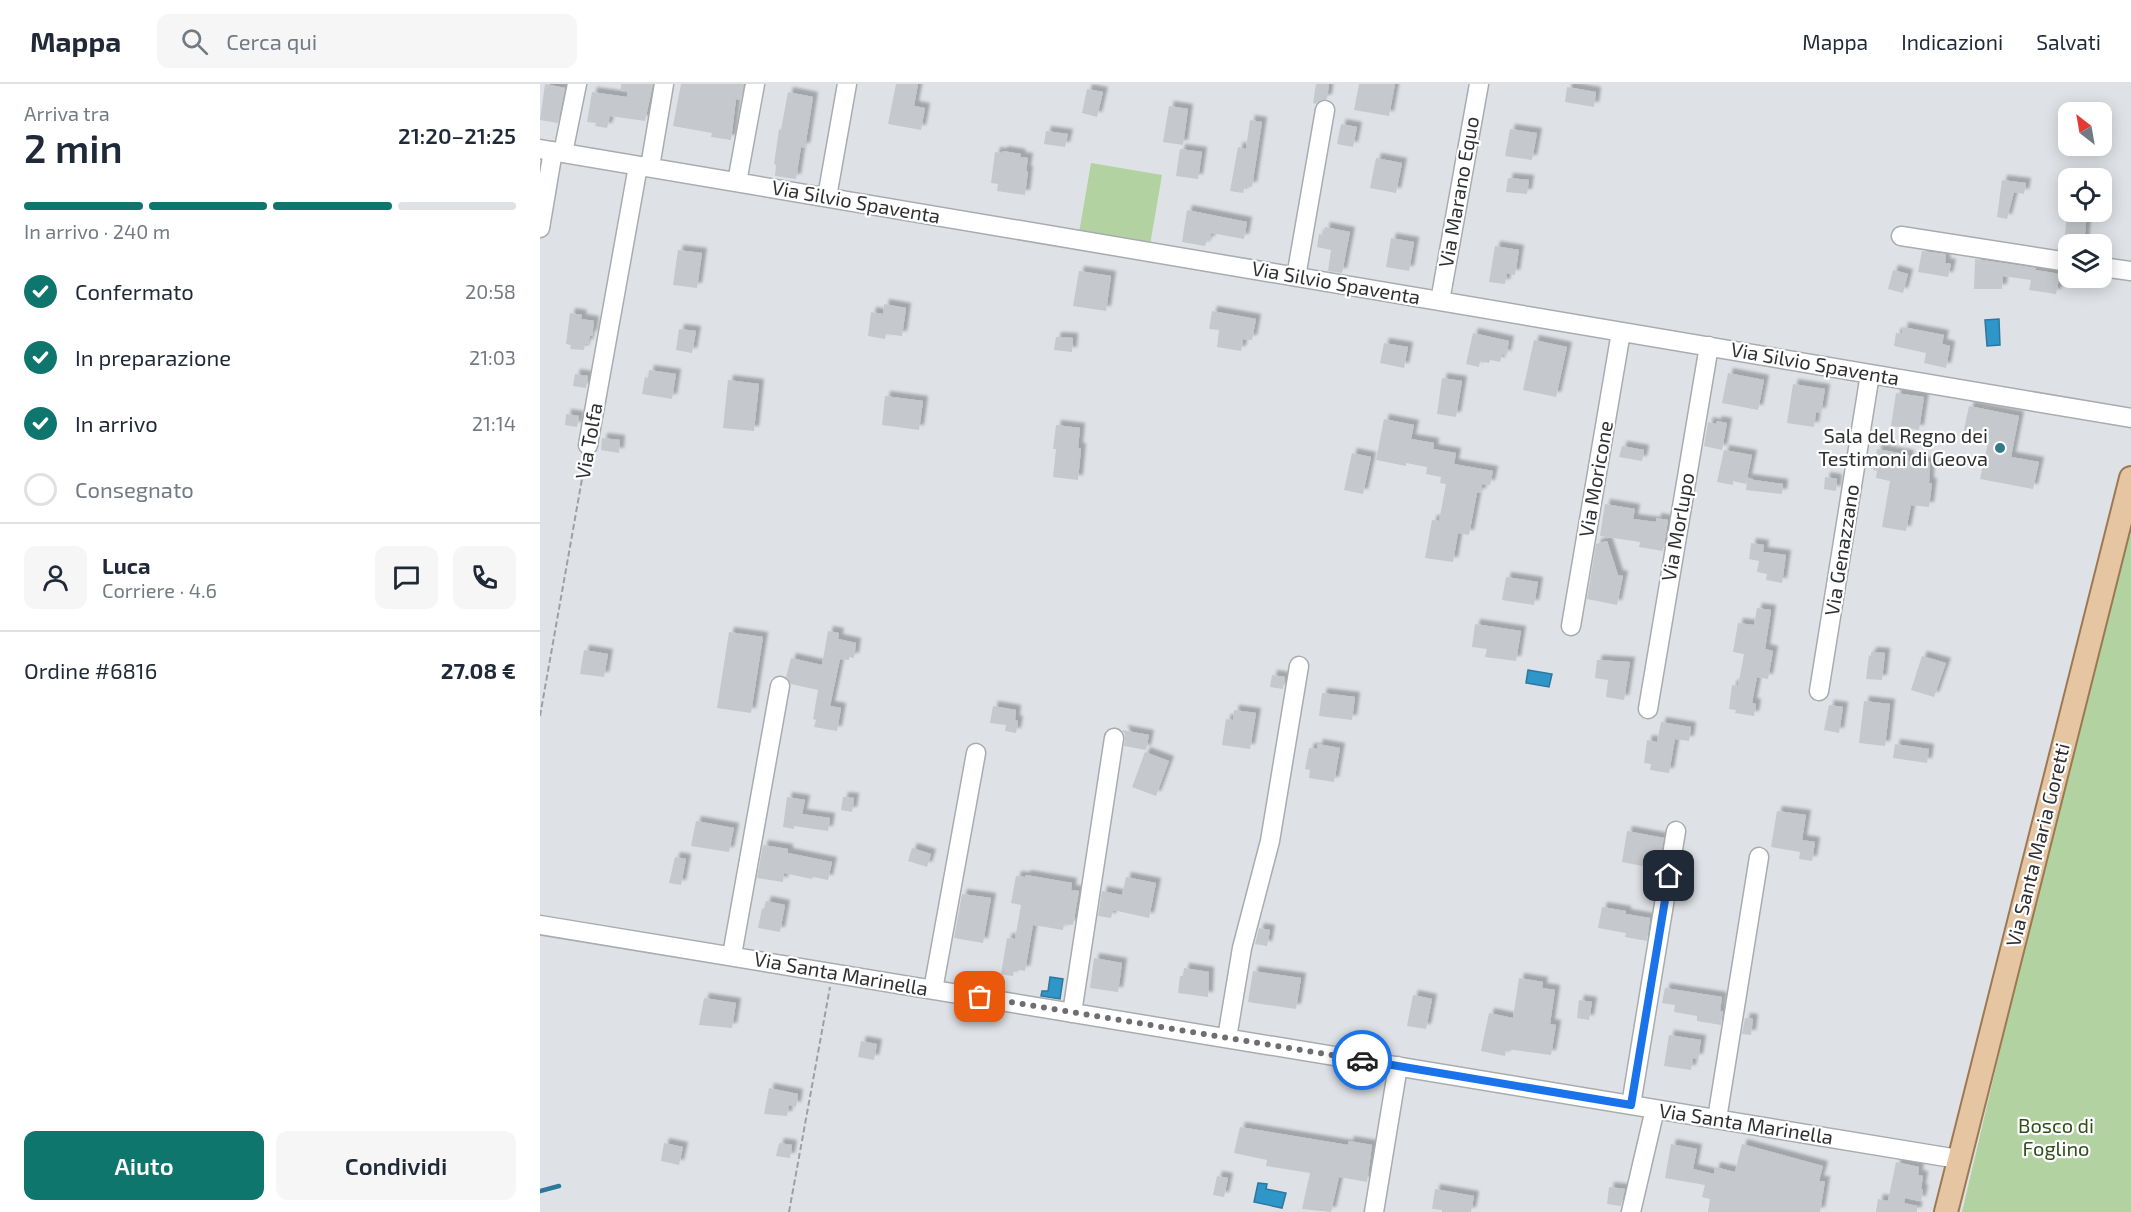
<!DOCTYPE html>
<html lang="it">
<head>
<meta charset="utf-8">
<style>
	:root { --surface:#fff; --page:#f6f6f7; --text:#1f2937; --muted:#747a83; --line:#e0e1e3; --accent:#0f766e }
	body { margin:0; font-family:"Exo 2",sans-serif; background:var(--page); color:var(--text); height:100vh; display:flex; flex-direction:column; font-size:22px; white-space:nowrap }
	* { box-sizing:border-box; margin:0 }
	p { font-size:20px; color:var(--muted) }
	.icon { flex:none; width:33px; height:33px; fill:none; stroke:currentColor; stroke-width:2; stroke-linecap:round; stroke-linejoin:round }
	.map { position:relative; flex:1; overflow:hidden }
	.sheet { display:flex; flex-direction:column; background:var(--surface); width:540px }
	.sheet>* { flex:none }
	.needle { width:39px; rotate:329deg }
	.controls { position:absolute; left:1518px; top:18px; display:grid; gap:12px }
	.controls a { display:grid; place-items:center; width:54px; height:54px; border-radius:12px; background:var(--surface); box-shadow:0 3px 15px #0003; font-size:30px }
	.pin { position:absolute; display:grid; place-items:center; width:51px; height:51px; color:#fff; margin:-26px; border-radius:12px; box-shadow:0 3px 9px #0006 }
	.courier { position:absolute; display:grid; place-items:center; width:60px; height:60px; margin:-30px; border:4px solid #1a73e8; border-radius:50%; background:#fff; color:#222; box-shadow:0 2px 8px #0007 }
	.summary em { font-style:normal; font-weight:600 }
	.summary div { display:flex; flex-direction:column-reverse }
	.summary { display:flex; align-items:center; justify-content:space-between; height:102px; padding:0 24px }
	h1 { font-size:39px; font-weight:600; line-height:45px }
	.bar { display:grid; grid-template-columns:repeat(4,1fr); gap:9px 6px; align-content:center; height:72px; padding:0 24px }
	.bar i { height:8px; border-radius:4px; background:var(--line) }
	.bar .current { background:var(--accent) }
	.bar p { grid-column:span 4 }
	.line { display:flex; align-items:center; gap:15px; padding:0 24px; border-top:2px solid var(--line) }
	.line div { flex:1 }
	.round { display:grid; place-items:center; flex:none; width:63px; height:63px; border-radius:12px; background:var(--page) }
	ol { padding:0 24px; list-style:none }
	li { display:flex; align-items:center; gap:18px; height:66px }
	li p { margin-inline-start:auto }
	li .icon { padding:6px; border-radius:50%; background:var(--accent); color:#fff; stroke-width:4 }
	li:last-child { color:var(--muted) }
	li i { width:33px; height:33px; border:3px solid var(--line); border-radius:50% }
	.action { display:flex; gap:12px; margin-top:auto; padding:12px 24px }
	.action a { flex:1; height:69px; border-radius:12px; background:var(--accent); color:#fff; font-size:24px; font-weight:600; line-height:69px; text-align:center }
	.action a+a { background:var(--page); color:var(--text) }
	header { display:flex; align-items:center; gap:36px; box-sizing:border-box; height:84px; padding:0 30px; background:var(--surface); border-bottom:2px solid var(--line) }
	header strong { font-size:28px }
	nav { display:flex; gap:33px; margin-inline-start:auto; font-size:21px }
	.search { width:420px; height:54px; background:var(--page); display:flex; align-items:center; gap:15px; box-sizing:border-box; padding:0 21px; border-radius:12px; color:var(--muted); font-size:22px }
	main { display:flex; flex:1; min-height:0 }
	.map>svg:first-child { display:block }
	.green { fill:#b3d2a1 }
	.water { fill:#2e96c9; stroke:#2e779c; stroke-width:1.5 }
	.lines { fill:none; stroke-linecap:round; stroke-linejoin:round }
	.stream { stroke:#2e779c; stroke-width:4.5 }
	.building { fill:#c5c8cc; filter:url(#shadow) }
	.minor-casing { stroke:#a8abaf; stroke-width:21 }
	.major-casing { stroke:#9c7853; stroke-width:26 }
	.path { stroke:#9da0a3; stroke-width:2; stroke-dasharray:6 3; stroke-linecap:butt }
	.minor { stroke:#fff; stroke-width:18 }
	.major { stroke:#e6c5a3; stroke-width:22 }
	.done { stroke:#6c6e71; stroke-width:6; stroke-dasharray:0 10.8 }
	.route { stroke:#1a73e8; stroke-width:8 }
	.poi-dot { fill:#347787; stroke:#fff; stroke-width:2 }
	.labels { text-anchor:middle; stroke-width:4.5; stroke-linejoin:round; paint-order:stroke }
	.street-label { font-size:20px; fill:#2f3032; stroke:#fff }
	.poi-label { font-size:20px; fill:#2f3032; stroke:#fff; text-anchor:end }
	.park-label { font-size:20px; fill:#2f4e18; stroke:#fff }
</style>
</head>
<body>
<header>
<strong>Mappa</strong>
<div class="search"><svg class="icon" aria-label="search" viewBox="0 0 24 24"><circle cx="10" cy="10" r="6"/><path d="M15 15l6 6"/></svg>Cerca qui</div>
<nav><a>Mappa</a><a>Indicazioni</a><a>Salvati</a></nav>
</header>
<main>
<section class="sheet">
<div class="summary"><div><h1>2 min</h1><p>Arriva tra</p></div><em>21:20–21:25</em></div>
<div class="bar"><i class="current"></i><i class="current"></i><i class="current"></i><i></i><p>In arrivo · 240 m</p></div>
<ol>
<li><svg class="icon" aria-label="check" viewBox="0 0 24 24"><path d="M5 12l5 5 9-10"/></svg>Confermato<p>20:58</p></li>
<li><svg class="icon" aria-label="check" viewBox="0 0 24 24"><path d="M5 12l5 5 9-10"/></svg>In preparazione<p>21:03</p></li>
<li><svg class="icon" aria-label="check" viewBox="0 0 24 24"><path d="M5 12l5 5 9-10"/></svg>In arrivo<p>21:14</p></li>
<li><i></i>Consegnato</li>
</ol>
<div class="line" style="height:108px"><a class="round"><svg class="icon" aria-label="person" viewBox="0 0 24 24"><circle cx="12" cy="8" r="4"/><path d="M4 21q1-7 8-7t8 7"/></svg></a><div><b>Luca</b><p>Corriere · 4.6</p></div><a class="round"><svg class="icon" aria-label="chat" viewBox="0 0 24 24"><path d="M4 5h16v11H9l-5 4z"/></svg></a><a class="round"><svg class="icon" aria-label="phone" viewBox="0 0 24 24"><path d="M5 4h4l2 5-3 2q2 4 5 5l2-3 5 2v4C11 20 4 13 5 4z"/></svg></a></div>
<div class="line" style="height:78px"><div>Ordine #6816</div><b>27.08 €</b></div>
<div class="action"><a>Aiuto</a><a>Condividi</a></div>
</section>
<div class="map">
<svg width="1591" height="1128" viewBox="0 0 1591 1128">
	<defs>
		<filter id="shadow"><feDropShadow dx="5" dy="-5" stdDeviation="1.5" flood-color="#0004"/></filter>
	</defs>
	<rect width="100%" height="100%" fill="#dee2e6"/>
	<path class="green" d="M551,79L622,91L610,161L539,149Z
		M1591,410V1128H1422Z"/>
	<path class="water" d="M1459,235L1460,261L1447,262L1445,236Z
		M988,586L1012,590L1009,603L986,599Z
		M510,893L523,895L520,915L501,912L502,907H508Z
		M718,1099L727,1100L726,1105L746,1109L742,1124L714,1118Z"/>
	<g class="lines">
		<path class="stream" d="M0,1107L19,1102"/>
	</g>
	<path class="building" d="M5,0L25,4L18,39L0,36Z
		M81,0H113L105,37L70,32L67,44L55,42L56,39L47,38L52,8L87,13L88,7L81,6Z
		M141,0H204L201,16L196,15L191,56L171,53L172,49L133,42Z
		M356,0H378L374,22L385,24L381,46L348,40Z
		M776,0H789L787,15L781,16L776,20L773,19Z
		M819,0H855L849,32L814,26Z
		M1027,3L1056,8L1054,23L1025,18Z
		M547,5L563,8L557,33L542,29Z
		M248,8L273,13L265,64L261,63L256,95L235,92L236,81L234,80L239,45L241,46Z
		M629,22L648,25L643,61L623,58Z
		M710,36L722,38L712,103L705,102L703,109L690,107L698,63L706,65Z
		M801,40L817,43L813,63L797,60Z
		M970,45L997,49L992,76L965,72Z
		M506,47L528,50L525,63L504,60Z
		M640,65L662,68L658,95L636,92Z
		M463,67L481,70L480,73L488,74L486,87H488L485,111L457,107L458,100L451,99L455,68L462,69Z
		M836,74L862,79L856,109L830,104Z
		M968,94L989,96L987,110L966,108Z
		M1462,96L1486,99L1484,110L1474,108L1467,135L1457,133Z
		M647,126L707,138L704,155L671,149L670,157L667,156L665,162L642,158Z
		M1527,128H1547L1544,160L1529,158L1530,151H1525Z
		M785,143L810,148L802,189L788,187L791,166L777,163L779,150L784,151Z
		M851,154L874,158L869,187L846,183Z
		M955,162L979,166L975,191L967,189L965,200L949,198Z
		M138,166L162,169L157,204L133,201Z
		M1382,167L1406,170L1405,179L1411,180L1408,193L1378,188Z
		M1435,175L1496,184L1495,186L1520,190L1516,210L1489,206L1491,196L1463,192L1462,205H1434Z
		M1353,186L1368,190L1363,209L1348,205Z
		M539,187L571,192L566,227L533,222Z
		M344,220L366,224L362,252L346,250L345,255L328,252L331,228L343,230Z
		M672,227L716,235L712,256L703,255L701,267L677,263L679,246L669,245Z
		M30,229L42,231L41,235L54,237L52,252L50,251L48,260H45L44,266L30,265L31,261L26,260Z
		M1363,243L1404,251L1402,260L1410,262L1406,284L1384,279L1386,269L1354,262L1356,249L1362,250Z
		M139,245L156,247L152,269L136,266Z
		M933,249L969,257L966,272L962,270L960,278L950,276L949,279L940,277L939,283L926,280Z
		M516,253L533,254L532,268L514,266Z
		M994,256L1027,263L1016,313L983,306Z
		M844,259L868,263L864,284L840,279Z
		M109,286L136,290L132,315L102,310L105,293L108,294Z
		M1188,289L1224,296L1218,326L1182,319Z
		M35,290L48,292L46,304L33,302Z
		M902,294L922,297L916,333L897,330Z
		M188,296L219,300L214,347L183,344Z
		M1253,300L1285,305L1281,329L1276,328L1274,343L1247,339Z
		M1356,309L1384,313L1379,346L1351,342Z
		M345,312L383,317L379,346L342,341Z
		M1429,322L1479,332L1471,373L1499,378L1493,405L1440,395L1449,355L1423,350Z
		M26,330L39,332L37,343L25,341Z
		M844,335L874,341L871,355L894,359L893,365L916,369L914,380L953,387L950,401L942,400L941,409H937L929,451L918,449L913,478L885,474L892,436L899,437L906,400L900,399L901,393L886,390L887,383L866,379V382L836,376Z
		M1177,337L1187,339L1182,366L1164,362L1168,338L1176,340Z
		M516,341L540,344L538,364H541L538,396L513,393L516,365H513Z
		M62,354L80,356L79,369L61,366Z
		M1082,362L1104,366L1102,377L1079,373Z
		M1337,365L1369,371L1368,377L1390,378L1389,399H1392L1389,423L1371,421L1366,447L1342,443L1350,397L1336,394L1337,387L1333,386Z
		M1184,366L1212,371L1206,400L1193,397V401L1177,398Z
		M812,369L831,373L823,410L804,406Z
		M1285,393L1297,395L1296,407L1284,405Z
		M1207,395L1243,400L1242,410L1206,406Z
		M1065,420L1095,425L1093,435L1116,438V434L1128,436L1123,467L1099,463L1100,458L1060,452Z
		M1067,457L1078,491L1083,492L1077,521L1047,515L1056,460Z
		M1211,459L1224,461L1223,468L1246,471L1242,499L1226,496L1227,490L1217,488L1219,477L1209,475Z
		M966,493L998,498L994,521L962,516Z
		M1217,524L1231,526L1225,565L1233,567L1228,595L1217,593L1212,619L1216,620L1214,632L1195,629L1196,626L1189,625L1192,601L1198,602L1204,570L1193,568L1198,539L1214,541Z
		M935,540L981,547L976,577L945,573L947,565L932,563Z
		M288,547L299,549L298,555L316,559L314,574L309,573V576L300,575L290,622L301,624L297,647L274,643L276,636L273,635L278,606L251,600L246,593L251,574L282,581Z
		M189,548L223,553L211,629L177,624Z
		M44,566L68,570L64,593L40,590Z
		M1331,568L1345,569L1342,596L1326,595L1329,571L1331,572Z
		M1382,572L1406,579L1394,613L1371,606Z
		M1057,576L1090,578L1084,616L1066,613L1068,596L1055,594Z
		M732,591L745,593L743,605L730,603Z
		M782,609L815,613L812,636L779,632Z
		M1324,617L1350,620L1345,662L1319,659Z
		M1289,621L1303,623L1299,649L1284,646Z
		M453,622L476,626L475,636L478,637L476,649L465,647L466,641L450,639Z
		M694,626L716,629L710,665L682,661L686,635L693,636Z
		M1121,638L1151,643L1149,657L1135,655L1129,689L1110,686L1111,680L1104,679L1107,656L1117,658Z
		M582,646L609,651L606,666L584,662L585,650Z
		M778,660L800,664L794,698L769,694L770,686L765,685L769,664L777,665Z
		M1355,660L1389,665L1387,679L1353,674Z
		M605,668L629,677L616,712L592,703Z
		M247,713L265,716L262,730L290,734L288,747L254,742V745L243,743Z
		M303,713L314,714L312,728L301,726Z
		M1237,727L1266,731L1262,756L1275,758L1272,777L1259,775L1260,768L1231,763Z
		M156,737L194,744L189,768L151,762Z
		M1087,747L1124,754L1118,785L1082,778Z
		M223,761L248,765V769L292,778L288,796L273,793L272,795L244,789L243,798L217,794Z
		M372,764L391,770L387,783L368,777Z
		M135,773L146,775L141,801L129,799Z
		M486,791L532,799L531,806L539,807L533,841L524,840L523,846L493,841L485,887L474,885L473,892L461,890L467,854L475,855L481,821L471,819L476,792L485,793Z
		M586,793L616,799L609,834L573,826L571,834L558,832L562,807L582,811Z
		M422,810L451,814L443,859L414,854Z
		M226,817L245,821L240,848L218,844L222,824L224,825Z
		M1062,823L1086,827V830L1110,834L1107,857L1085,853L1086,849L1058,844Z
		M719,844L730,846L727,862L715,860Z
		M554,874L582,879L578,908L550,904Z
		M644,884L669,888L668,913L638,909L640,892H643Z
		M713,887L761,894L756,925L708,918Z
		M979,894L1003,898L1002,904L1015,906L1010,940L1016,941L1011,971L966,965L965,972L941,967L949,929L973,934Z
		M1125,904L1182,913L1180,927H1183L1181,941L1157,937V932L1134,928L1135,921L1122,919Z
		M873,911L892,915L886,945L867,942Z
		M164,914L196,919L192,944L159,941Z
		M1039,916L1052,918L1049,936L1037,934Z
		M1205,934L1213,935L1211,951L1202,950Z
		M1129,951L1161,956L1158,975L1153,974L1151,986L1124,982Z
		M321,957L337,960L334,976L318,973Z
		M229,1004L258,1010L256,1023L249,1021L247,1032L224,1030Z
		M700,1043L808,1061L809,1057L832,1061L827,1098L799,1093L791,1128L762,1125L770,1089L726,1082L727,1076L694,1069Z
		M124,1059L143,1063L139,1081L121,1077Z
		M239,1059L252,1061L250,1074L236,1072Z
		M1131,1060L1157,1065L1153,1085L1174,1090L1175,1083L1195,1088L1202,1060L1283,1082L1279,1097H1285L1280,1128H1168L1170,1115L1162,1113L1165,1101L1125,1094Z
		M1356,1078L1379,1083L1378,1091L1383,1092L1381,1105L1383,1106L1381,1117L1365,1114L1364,1119L1377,1122V1128H1336L1338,1115L1348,1117Z
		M677,1092L688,1094L684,1113L673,1111Z
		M1069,1103L1085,1105L1081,1122L1067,1120Z
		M895,1105L934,1112L931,1128H902V1126L892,1125Z"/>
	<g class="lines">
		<defs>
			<path id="minor" d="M0,65L1591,334
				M23,69L37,0
				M110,83L124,0
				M197,98L215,0
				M287,113L307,0
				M0,144L13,67
				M1361,152L1528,178
				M1562,183L1591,187
				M756,193L785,26
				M900,217L939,0
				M48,361L98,82
				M1031,542L1081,248
				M1279,607L1330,290
				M1108,625L1169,262
				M0,841L1418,1075
				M192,871L240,602
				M393,906L436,669
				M532,929L574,654
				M687,954L702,864L730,757L759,582
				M1091,1021L1136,747
				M1177,1035L1219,773
				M834,1128L858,982
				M1091,1128L1115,1025"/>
			<path id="major" d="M1406,1128L1591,394"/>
		</defs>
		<use href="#minor" class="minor-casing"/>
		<use href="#major" class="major-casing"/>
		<path class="path" d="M0,632L45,378
			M249,1128L290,903"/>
		<use href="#minor" class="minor"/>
		<use href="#major" class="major"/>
	</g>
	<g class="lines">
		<path class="done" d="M440,913L822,976"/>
		<path class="route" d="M822,976L1091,1021L1129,792"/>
	</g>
	<circle class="poi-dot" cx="1460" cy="364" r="6"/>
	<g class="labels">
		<g class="street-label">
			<text transform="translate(919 108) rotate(-80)" y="7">Via Marano Equo</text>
			<text transform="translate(316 118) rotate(10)" y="7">Via Silvio Spaventa</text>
			<text transform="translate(796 199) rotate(10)" y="7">Via Silvio Spaventa</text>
			<text transform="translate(1275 280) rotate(10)" y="7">Via Silvio Spaventa</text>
			<text transform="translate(49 357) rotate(-80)" y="7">Via Tolfa</text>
			<text transform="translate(1056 395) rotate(-80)" y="7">Via Moricone</text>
			<text transform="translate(1138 443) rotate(-80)" y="7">Via Morlupo</text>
			<text transform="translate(1302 466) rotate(-81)" y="7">Via Genazzano</text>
			<text transform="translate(1498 761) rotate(-76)" y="7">Via Santa Maria Goretti</text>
			<text transform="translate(301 890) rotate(10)" y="7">Via Santa Marinella</text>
			<text transform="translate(1206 1040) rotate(9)" y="7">Via Santa Marinella</text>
		</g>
		<g class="poi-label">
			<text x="1448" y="359">Sala del Regno dei<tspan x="1448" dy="23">Testimoni di Geova</tspan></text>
		</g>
		<g class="park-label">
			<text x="1516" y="1049">Bosco di<tspan x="1516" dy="23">Foglino</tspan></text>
		</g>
	</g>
</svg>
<div class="controls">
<a><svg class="needle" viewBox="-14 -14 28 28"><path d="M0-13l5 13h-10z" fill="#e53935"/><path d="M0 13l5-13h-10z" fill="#747a83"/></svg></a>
<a><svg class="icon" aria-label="locate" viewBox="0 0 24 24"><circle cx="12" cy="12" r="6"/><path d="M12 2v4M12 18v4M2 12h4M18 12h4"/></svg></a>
<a><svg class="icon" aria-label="layers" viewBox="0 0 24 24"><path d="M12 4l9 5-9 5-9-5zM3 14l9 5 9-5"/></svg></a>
</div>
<div class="pin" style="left:440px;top:913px;background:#ea580c"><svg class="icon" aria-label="bag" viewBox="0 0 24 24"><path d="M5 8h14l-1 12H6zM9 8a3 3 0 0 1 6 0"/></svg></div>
<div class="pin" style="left:1129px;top:792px;background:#1f2937"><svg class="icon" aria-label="home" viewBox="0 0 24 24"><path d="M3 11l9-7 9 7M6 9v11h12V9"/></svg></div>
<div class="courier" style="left:822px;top:976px"><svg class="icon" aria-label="car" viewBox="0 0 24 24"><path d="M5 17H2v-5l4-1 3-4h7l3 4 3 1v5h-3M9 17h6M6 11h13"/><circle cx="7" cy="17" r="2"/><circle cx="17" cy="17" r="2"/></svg></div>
</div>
</main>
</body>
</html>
